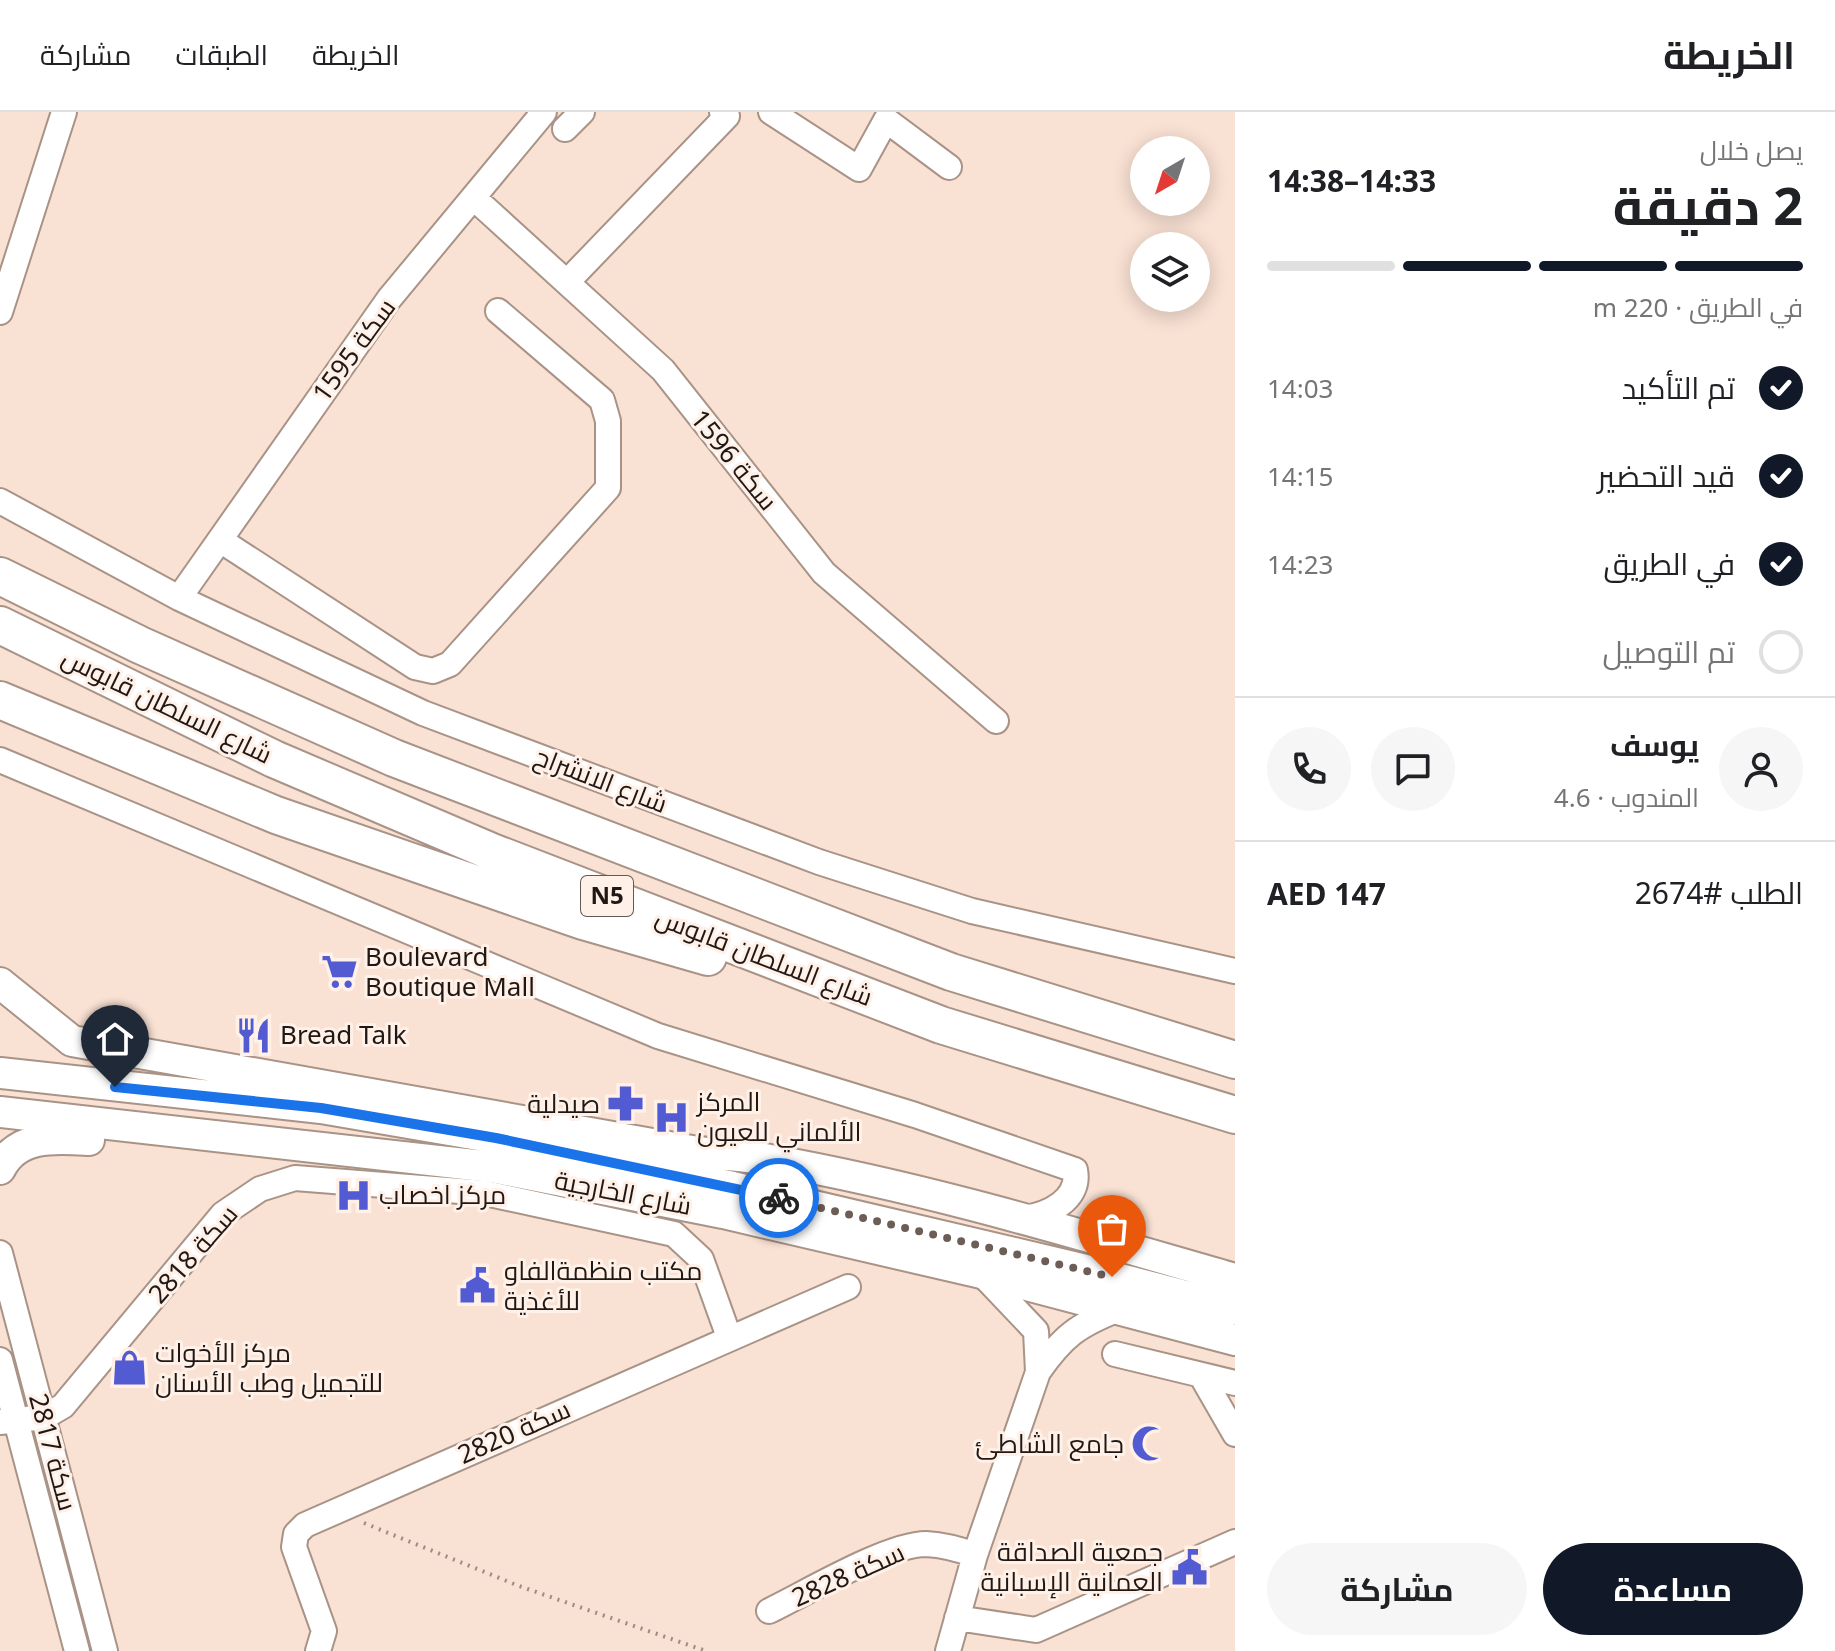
<!DOCTYPE html>
<html lang="ar">
<head>
<meta charset="utf-8">
<style>
	:root { --surface:#fff; --page:#f6f6f6; --text:#202124; --muted:#757577; --line:#e0e0e0; --accent:#111827 }
	body { margin:0; font-family:"Noto Sans",Cairo,sans-serif; background:var(--page); color:var(--text); direction:rtl; height:100vh; display:flex; flex-direction:column; font-size:30px; white-space:nowrap }
	* { box-sizing:border-box; margin:0 }
	p { font-size:26px; color:var(--muted) }
	.icon { flex:none; width:44px; height:44px; fill:none; stroke:currentColor; stroke-width:2; stroke-linecap:round; stroke-linejoin:round }
	.map { position:relative; flex:1; overflow:hidden; direction:ltr }
	.details { display:flex; flex-direction:column; background:var(--surface); width:600px }
	.details>* { flex:none }
	.needle { width:52px; rotate:219deg }
	.fabs { position:absolute; left:1130px; top:24px; display:grid; gap:16px }
	.fabs a { display:grid; place-items:center; width:80px; height:80px; border-radius:50%; background:var(--surface); box-shadow:0 4px 20px #0003; font-size:40px }
	.pin { position:absolute; display:grid; place-items:center; width:68px; height:68px; color:#fff; margin:-82px -34px; border-radius:50% 50% 50% 0; rotate:-45deg; box-shadow:0 0 8px #0007 }
	.pin .icon { rotate:45deg }
	.courier { position:absolute; display:grid; place-items:center; width:80px; height:80px; margin:-40px; border:6px solid #1a73e8; border-radius:50%; background:#fff; color:#222; box-shadow:0 2px 10px #0007 }
	.overview em { font-style:normal; font-weight:700 }
	.overview div { display:flex; flex-direction:column-reverse }
	.overview { display:flex; align-items:center; justify-content:space-between; height:136px; padding:0 32px }
	h1 { font-size:52px; font-weight:700; line-height:60px }
	.bar { display:grid; grid-template-columns:repeat(4,1fr); gap:12px 8px; align-content:center; height:96px; padding:0 32px }
	.bar i { height:10px; border-radius:6px; background:var(--line) }
	.bar .on { background:var(--accent) }
	.bar p { grid-column:span 4 }
	.line { display:flex; align-items:center; gap:20px; padding:0 32px; border-top:2px solid var(--line) }
	.line div { flex:1 }
	.round { display:grid; place-items:center; flex:none; width:84px; height:84px; border-radius:42px; background:var(--page) }
	ol { padding:0 32px; list-style:none }
	li { display:flex; align-items:center; gap:24px; height:88px }
	li p { margin-inline-start:auto }
	li .icon { padding:8px; border-radius:50%; background:var(--accent); color:#fff; stroke-width:4 }
	li:last-child { color:var(--muted) }
	li i { width:44px; height:44px; border:4px solid var(--line); border-radius:50% }
	.primary-button { display:flex; gap:16px; margin-top:auto; padding:16px 32px }
	.primary-button a { flex:1; height:92px; border-radius:48px; background:var(--accent); color:#fff; font-size:32px; font-weight:700; line-height:92px; text-align:center }
	.primary-button a+a { background:var(--page); color:var(--text) }
	header { display:flex; align-items:center; gap:48px; box-sizing:border-box; height:112px; padding:0 40px; background:var(--surface); border-bottom:2px solid var(--line) }
	header strong { font-size:38px }
	nav { display:flex; gap:44px; margin-inline-start:auto; font-size:28px }
	main { display:flex; flex:1; min-height:0 }
	.map>svg:first-child { display:block }
	.lines { fill:none; stroke-linecap:round; stroke-linejoin:round }
	.minor-casing { stroke:#a99386; stroke-width:28 }
	.major-casing { stroke:#a99386; stroke-width:34 }
	.highway-casing { stroke:#a99386; stroke-width:40 }
	.path { stroke:#9e8c83; stroke-width:4; stroke-dasharray:2 6; stroke-linecap:butt }
	.minor { stroke:#fff; stroke-width:24 }
	.major { stroke:#fff; stroke-width:30 }
	.highway { stroke:#fff; stroke-width:36 }
	.done { stroke:#6c5e57; stroke-width:8; stroke-dasharray:0 14.4 }
	.route { stroke:#1a73e8; stroke-width:10 }
	.labels { text-anchor:middle; stroke-width:6; stroke-linejoin:round; paint-order:stroke }
	.shield { fill:#fff0e8; stroke:#635954; stroke-width:2 }
	.shield-label { font-size:24px; font-weight:bold; fill:#201814 }
	.street-label { font-size:26px; fill:#201814; stroke:#fff0e8 }
	.poi-label { font-size:26px; fill:#201814; stroke:#fff0e8; text-anchor:start }
</style>
</head>
<body>
<header>
<strong>الخريطة</strong>
<nav><a>الخريطة</a><a>الطبقات</a><a>مشاركة</a></nav>
</header>
<main>
<section class="details">
<div class="overview"><div><h1>2 دقيقة</h1><p>يصل خلال</p></div><em>14:33–14:38</em></div>
<div class="bar"><i class="on"></i><i class="on"></i><i class="on"></i><i></i><p>في الطريق · 220 m</p></div>
<ol>
<li><svg class="icon" aria-label="check" viewBox="0 0 24 24"><path d="M5 12l5 5 9-10"/></svg>تم التأكيد<p>14:03</p></li>
<li><svg class="icon" aria-label="check" viewBox="0 0 24 24"><path d="M5 12l5 5 9-10"/></svg>قيد التحضير<p>14:15</p></li>
<li><svg class="icon" aria-label="check" viewBox="0 0 24 24"><path d="M5 12l5 5 9-10"/></svg>في الطريق<p>14:23</p></li>
<li><i></i>تم التوصيل</li>
</ol>
<div class="line" style="height:144px"><a class="round"><svg class="icon" aria-label="person" viewBox="0 0 24 24"><circle cx="12" cy="8" r="4"/><path d="M4 21q1-7 8-7t8 7"/></svg></a><div><b>يوسف</b><p>المندوب · 4.6</p></div><a class="round"><svg class="icon" aria-label="chat" viewBox="0 0 24 24"><path d="M4 5h16v11H9l-5 4z"/></svg></a><a class="round"><svg class="icon" aria-label="phone" viewBox="0 0 24 24"><path d="M5 4h4l2 5-3 2q2 4 5 5l2-3 5 2v4C11 20 4 13 5 4z"/></svg></a></div>
<div class="line" style="height:104px"><div>الطلب #2674</div><b>AED 147</b></div>
<div class="primary-button"><a>مساعدة</a><a>مشاركة</a></div>
</section>
<div class="map">
<svg width="1235" height="1539" viewBox="0 0 1235 1539">
	<rect width="100%" height="100%" fill="#f9e1d3"/>
	<g class="lines">
		<defs>
			<path id="minor" d="M771,0L859,57L886,8L949,55
				M565,17L582,0
				M474,86L663,258L824,461L996,609
				M568,169L727,4L722,0
				M0,200L64,0
				M0,389L179,486L423,601L819,750L972,799L1235,859
				M220,428L415,555L433,559L450,552L608,376V309L602,288L498,199
				M179,486L389,187L544,0
				M0,648L658,924L915,1003L1075,1058C1081,1088 1047,1103 1024,1106
				M0,1141L105,1539
				M981,1161L1036,1219L1038,1260
				M1115,1242L1235,1271
				M0,1248L77,1539
				M1201,1263L1235,1322
				M0,1310L44,1305L63,1294L223,1102L260,1077L295,1066L485,1081L674,1122L701,1147L729,1225
				M769,1499C806,1481 888,1432 926,1432C943,1433 959,1437 975,1443
				M957,1506L1036,1518L1235,1430
				M318,1539L324,1519L294,1435L296,1422L305,1413L848,1175
				M948,1539L975,1443L1038,1260C1063,1224 1078,1213 1119,1197"/>
			<path id="major" d="M0,871L72,929L686,1038C714,1043 743,1043 770,1048C928,1076 1081,1123 1235,1167
				M0,961L321,996L496,1026L733,1075L1082,1157L1235,1197
				M0,1000L492,1055L723,1101L981,1161L1235,1228
				M0,1057C17,1022 56,1026 89,1028"/>
			<path id="highway" d="M0,464L140,533L394,646L951,860L1235,948
				M0,513L274,647L492,740L941,913L1235,1003
				M0,588L276,703L583,809L708,845"/>
		</defs>
		<use href="#minor" class="minor-casing"/>
		<use href="#major" class="major-casing"/>
		<use href="#highway" class="highway-casing"/>
		<path class="path" d="M364,1411L519,1474L706,1539"/>
		<use href="#minor" class="minor"/>
		<use href="#major" class="major"/>
		<use href="#highway" class="highway"/>
	</g>
	<g class="lines">
		<path class="done" d="M779,1086L1112,1165"/>
		<path class="route" d="M115,975L321,996L496,1026L779,1086"/>
	</g>
	<defs>
		<symbol id="supermarket-bare" viewBox="-9 -9 18 18"><path d="M-6-5.5h2.5l.6 2H6L4.5 2H-2.5L-4.4-4H-6ZM-1.5 3.2a1.3 1.3 0 1 0 .1 0ZM3 3.2a1.3 1.3 0 1 0 .1 0Z" fill="#535bd2" stroke="#fff0e8" stroke-width="2.5" paint-order="stroke"/></symbol>
		<symbol id="restaurant-bare" viewBox="-9 -9 18 18"><path d="M-5-6h1v4h1v-4h1v4h1v-4h1v5L-1.5 .5V6h-2V.5L-5-1ZM5-6V6H3V1.5H1.5Q1.5-4 5-6Z" fill="#535bd2" stroke="#fff0e8" stroke-width="2.5" paint-order="stroke"/></symbol>
		<symbol id="pharmacy-bare" viewBox="-9 -9 18 18"><path d="M-2-6h4v4h4v4h-4v4h-4v-4h-4v-4h4Z" fill="#535bd2" stroke="#fff0e8" stroke-width="2.5" paint-order="stroke"/></symbol>
		<symbol id="hospital-bare" viewBox="-9 -9 18 18"><path d="M-5-5h3v3.5h4V-5h3V5h-3V1.5h-4V5h-3Z" fill="#535bd2" stroke="#fff0e8" stroke-width="2.5" paint-order="stroke"/></symbol>
		<symbol id="civic-bare" viewBox="-9 -9 18 18"><path d="M-.6-6.5H3V-4.5H.6V-3L4-1V1h2V6H-6V1h2V-1L-.6-3ZM-1.2 2.5V6h2.4V2.5Z" fill="#535bd2" stroke="#fff0e8" stroke-width="2.5" paint-order="stroke"/></symbol>
		<symbol id="shop-bare" viewBox="-9 -9 18 18"><path d="M-5-2.5h2.3a2.7 3.5 0 0 1 5.4 0H5L5.5 6h-11ZM-1.5-2.5h3a1.5 2.3 0 0 0-3 0Z" fill="#535bd2" stroke="#fff0e8" stroke-width="2.5" paint-order="stroke"/></symbol>
		<symbol id="mosque-bare" viewBox="-9 -9 18 18"><path d="M3.5-4.9A6 6 0 1 0 3.5 4.9A5 5 0 1 1 3.5-4.9Z" fill="#535bd2" stroke="#fff0e8" stroke-width="2.5" paint-order="stroke"/></symbol>
	</defs>
	<g fill-rule="evenodd">
		<use href="#supermarket-bare" x="314" y="834" width="51" height="51"/>
		<use href="#restaurant-bare" x="228" y="898" width="51" height="51"/>
		<use href="#pharmacy-bare" x="600" y="966" width="51" height="51"/>
		<use href="#hospital-bare" x="646" y="980" width="51" height="51"/>
		<use href="#hospital-bare" x="328" y="1058" width="51" height="51"/>
		<use href="#civic-bare" x="452" y="1148" width="51" height="51"/>
		<use href="#shop-bare" x="104" y="1230" width="51" height="51"/>
		<use href="#mosque-bare" x="1124" y="1306" width="51" height="51"/>
		<use href="#civic-bare" x="1164" y="1430" width="51" height="51"/>
	</g>
	<g class="labels">
		<rect class="shield" x="581" y="764" width="52" height="40" rx="6"/>
		<g class="shield-label">
			<text x="607" y="792">N5</text>
		</g>
		<g class="street-label">
			<text transform="translate(354 238) rotate(-54)" y="9">سكة 1595</text>
			<text transform="translate(734 348) rotate(51)" y="9">سكة 1596</text>
			<text transform="translate(167 594) rotate(26)" y="9">شارع السلطان قابوس</text>
			<text transform="translate(601 668) rotate(21)" y="9">شارع الانشراح</text>
			<text transform="translate(764 845) rotate(21)" y="9">شارع السلطان قابوس</text>
			<text transform="translate(623 1081) rotate(11)" y="9">شارع الخارجية</text>
			<text transform="translate(193 1142) rotate(-49)" y="9">سكة 2818</text>
			<text transform="translate(514 1320) rotate(-24)" y="9">سكة 2820</text>
			<text transform="translate(53 1340) rotate(75)" y="9">سكة 2817</text>
			<text transform="translate(848 1463) rotate(-24)" y="9">سكة 2828</text>
		</g>
		<g class="poi-label">
			<text x="365" y="854">Boulevard<tspan x="365" dy="30">Boutique Mall</tspan></text>
			<text x="280" y="932">Bread Talk</text>
			<text x="697" y="999">المركز<tspan x="697" dy="30">الألماني للعيون</tspan></text>
			<text x="600" y="1001" text-anchor="end">صيدلية</text>
			<text x="379" y="1092">مركز اخصاب</text>
			<text x="504" y="1168">مكتب منظمةالفاو<tspan x="504" dy="30">للأغذية</tspan></text>
			<text x="155" y="1250">مركز الأخوات<tspan x="155" dy="30">للتجميل وطب الأسنان</tspan></text>
			<text x="1124" y="1341" text-anchor="end">جامع الشاطئ</text>
			<text x="1163" y="1449" text-anchor="end">جمعية الصداقة<tspan x="1163" dy="30">العمانية الإسبانية</tspan></text>
		</g>
	</g>
</svg>
<div class="fabs">
<a><svg class="needle" viewBox="-14 -14 28 28"><path d="M0-13l5 13h-10z" fill="#e53935"/><path d="M0 13l5-13h-10z" fill="#757577"/></svg></a>
<a><svg class="icon" aria-label="layers" viewBox="0 0 24 24"><path d="M12 4l9 5-9 5-9-5zM3 14l9 5 9-5"/></svg></a>
</div>
<div class="pin" style="left:1112px;top:1165px;background:#ea580c"><svg class="icon" aria-label="bag" viewBox="0 0 24 24"><path d="M5 8h14l-1 12H6zM9 8a3 3 0 0 1 6 0"/></svg></div>
<div class="pin" style="left:115px;top:975px;background:#1f2937"><svg class="icon" aria-label="home" viewBox="0 0 24 24"><path d="M3 11l9-7 9 7M6 9v11h12V9"/></svg></div>
<div class="courier" style="left:779px;top:1086px"><svg class="icon" aria-label="bike" viewBox="0 0 24 24"><circle cx="6" cy="16" r="4"/><circle cx="18" cy="16" r="4"/><path d="M6 16l4-8h5l3 8M10 8l3 8H6M13 5h3"/></svg></div>
</div>
</main>
</body>
</html>
